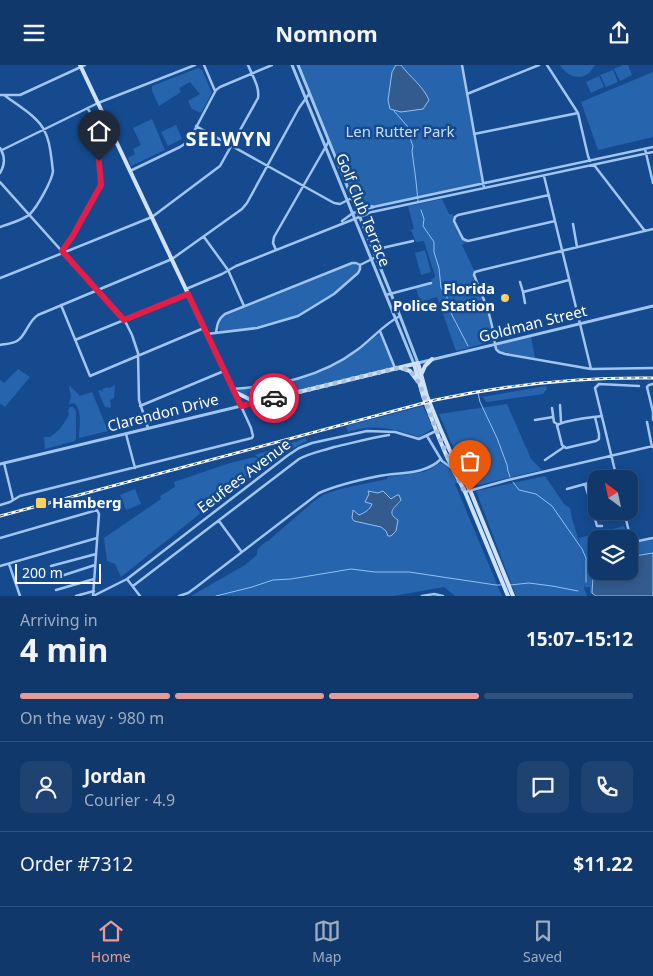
<!DOCTYPE html>
<html lang="en">
<head>
<meta charset="utf-8">
<style>
	:root { --surface:#10386b; --page:#1e4373; --text:#f1f3f6; --muted:#9cacc1; --line:#30527e; --accent:#e69b98 }
	body { margin:0; font-family:"Noto Sans",sans-serif; background:var(--page); color:var(--text); height:100vh; display:flex; flex-direction:column; font-size:19px; white-space:nowrap }
	* { box-sizing:border-box; margin:0 }
	p { font-size:16px; color:var(--muted) }
	.icon { flex:none; width:28px; height:28px; fill:none; stroke:currentColor; stroke-width:2; stroke-linecap:round; stroke-linejoin:round }
	.map { position:relative; height:531px; overflow:hidden }
	.side { display:flex; flex-direction:column; background:var(--surface); flex:1 }
	.side>* { flex:none }
	.needle { width:32px; rotate:327deg }
	.buttons { position:absolute; left:588px; top:405px; display:grid; gap:10px }
	.buttons a { display:grid; place-items:center; width:50px; height:50px; border-radius:10px; background:var(--surface); box-shadow:0 2px 8px #0003,0 0 0 1px var(--line); font-size:25px }
	.scale { position:absolute; left:15px; bottom:12px; width:86px; box-sizing:border-box; padding-left:5px; border:2px solid #fff; border-top:0; font-size:14px; line-height:18px; white-space:nowrap; color:#fff; -webkit-text-stroke:4px #154a8f; paint-order:stroke }
	.pin { position:absolute; display:grid; place-items:center; width:42px; height:42px; color:#fff; margin:-51px -21px; border-radius:50% 50% 50% 0; rotate:-45deg; box-shadow:0 0 5px #0007 }
	.pin .icon { rotate:45deg }
	.courier { position:absolute; display:grid; place-items:center; width:50px; height:50px; margin:-25px; border:4px solid #e11d48; border-radius:50%; background:#fff; color:#222; box-shadow:0 1px 6px #0007 }
	.summary em { font-style:normal; font-weight:700 }
	.summary div { display:flex; flex-direction:column-reverse }
	.summary { display:flex; align-items:center; justify-content:space-between; height:85px; padding:0 20px }
	h1 { font-size:32px; font-weight:700; line-height:38px }
	.bar { display:grid; grid-template-columns:repeat(4,1fr); gap:8px 5px; align-content:center; height:60px; padding:0 20px }
	.bar i { height:6px; border-radius:4px; background:var(--line) }
	.bar .current { background:var(--accent) }
	.bar p { grid-column:span 4 }
	.line { display:flex; align-items:center; gap:12px; padding:0 20px; border-top:1px solid var(--line) }
	.line div { flex:1 }
	.round { display:grid; place-items:center; flex:none; width:52px; height:52px; border-radius:10px; background:var(--page) }
	header { display:flex; justify-content:space-between; align-items:center; height:65px; padding:0 20px; background:var(--surface); font-size:22px; font-weight:700 }
	.dock { display:flex; justify-content:space-around; align-items:center; height:70px; border-top:1px solid var(--line); background:var(--surface); font-size:14px; color:var(--muted) }
	.dock a { display:grid; justify-items:center; gap:2px }
	.dock .current { color:var(--accent) }
	.map>svg:first-child { display:block }
	.green { fill:#2764ae; fill-rule:evenodd }
	.water { fill:#335b8e; stroke:#92c0f4 }
	.lines { fill:none; stroke-linecap:round; stroke-linejoin:round }
	.stream { stroke:#92c0f4; stroke-width:1 }
	.minor { stroke:#a0c5f1; stroke-width:2.5 }
	.tertiary { stroke:#a0c5f1; stroke-width:3 }
	.secondary { stroke:#cfe2fb; stroke-width:4 }
	.rail-casing { stroke:#fff; stroke-width:3 }
	.rail { stroke:#154a8f; stroke-width:1; stroke-dasharray:4; stroke-linecap:butt }
	.done { stroke:#adc0d8; stroke-width:5; stroke-dasharray:0 9 }
	.route { stroke:#e11d48; stroke-width:6 }
	.poi-dot { fill:#ffd160; stroke:#154a8f; stroke-width:2 }
	.labels { text-anchor:middle; stroke-width:5; stroke-linejoin:round; paint-order:stroke }
	.park-label { font-size:15px; fill:#c7dffc; stroke:#154a8f }
	.street-label { font-size:15px; fill:#fff; stroke:#154a8f }
	.poi-label { font-size:15px; font-weight:bold; fill:#fff; stroke:#154a8f; text-anchor:end }
	.district-label { font-size:20px; font-weight:bold; letter-spacing:1px; fill:#fff; stroke:#154a8f }
</style>
</head>
<body>
<header><svg class="icon" aria-label="menu" viewBox="0 0 24 24"><path d="M4 6h16M4 12h16M4 18h16"/></svg>Nomnom<svg class="icon" aria-label="share" viewBox="0 0 24 24"><path d="M12 15V3M7 8l5-5 5 5M5 13v7h14v-7"/></svg></header>
<div class="map">
<svg width="653" height="531" viewBox="0 0 653 531">
	<rect width="100%" height="100%" fill="#154a8f"/>
	<path class="green" d="M299,0H461L482,118L373,141L365,140L355,134Z
		M560,0H595C593,3 590,7 588,9C577,16 565,9 560,0Z
		M623,0H628L632,10L620,16L614,4Z
		M198,3L202,5L212,28L201,48L192,44L188,36L200,29L190,17L179,23L181,27L159,41L152,26V21Z
		M613,5L618,17L606,22L600,10Z
		M653,7V72L598,85L581,37Z
		M599,11L604,22L591,28L586,17Z
		M152,54L165,85L131,101L128,93L135,89L133,84L141,80L133,63Z
		M176,60L182,74L168,81L161,67Z
		M442,134L449,149H452L454,151L453,152L462,175L467,177L462,180L475,207L473,210V213L487,246L494,276L456,286L437,232L420,237L416,223L432,218L431,214L434,213L435,211L424,176L416,177L411,165L414,164L408,141Z
		M425,185L431,207L421,210L415,188Z
		M355,198L359,202V205L334,228L298,250L255,262L221,267L218,264L220,255L226,250Z
		M380,268L394,302L266,333H249L235,325L282,319L324,306L358,286Z
		M531,272L535,293L502,287L497,283V280Z
		M18,304L30,312L5,342L1,339L0,340V315L4,318Z
		M115,320L114,333L110,335L111,343L105,342L98,326L101,325L102,327L103,326L102,324L108,322L109,323Z
		M70,321C73,325 77,327 80,331L92,327L108,366L79,373C79,361 83,347 74,338L69,339L71,331L69,322Z
		M546,321L547,324L543,329L487,337L482,332Z
		M507,339L531,394L542,405L479,420L468,417L439,349Z
		M423,341L433,363L432,364L419,372C394,364 375,358 348,367L346,361Z
		M70,342H73L76,346V373L75,376L45,384L44,372H50L60,364L69,350L68,345Z
		M306,373L307,376L292,384L269,401L263,397L265,400L238,422L236,420L121,512L115,499L107,496L104,473L161,434L160,431L175,422L174,417L227,399L254,392L261,395L255,390Z
		M440,398C450,400 454,408 458,417L455,419L502,531H455L444,522L393,531H191L245,500L257,490V485L265,477L268,476L313,437L323,430L340,424L387,414V412L424,407L432,403Z
		M545,411L564,439L570,443C572,458 578,470 581,484L579,473L624,461L630,475L633,477L653,475V531H596V530L590,528V522H585V519L584,523L587,531H516L476,426ZM596,474H629V491H637L629,492V506H596V502L594,506L596,500Z
		M135,424L141,439L126,445L120,430Z"/>
	<path class="water" d="M396,0H401C410,12 423,21 429,35L423,44L401,47L390,44L388,35L392,7Z
		M368,426L378,428L383,426L391,434L397,430H399L401,435C396,442 385,447 398,455L396,466L391,471H388L386,466L381,462L354,456L352,453L353,445L359,450C364,448 370,445 372,439L365,437L369,429Z
		M653,488V531H596L592,528L593,511L596,502V506H629V492Z"/>
	<g class="lines">
		<path class="stream" d="M394,46L408,62L407,65L413,81L412,86L416,116L418,136
			M421,145L424,154L423,161L434,177V187L439,203L441,223L446,229L452,250L468,281
			M478,328L480,337L497,373L507,400L508,406L510,412
			M513,417L519,425L536,429L552,441L582,484L586,493V517
			M510,520L529,518L552,521L578,526
			M216,531L252,522L273,515L291,514L351,504L375,507H409L496,520H501"/>
		<path class="minor" d="M204,0L215,26
			M462,0L484,123
			M547,0L578,48L588,91L590,96
			M467,29L539,0
			M0,30H4C17,40 39,52 45,67C51,78 51,93 53,106C52,116 37,142 30,149C24,155 8,159 0,162
			M5,30H20L85,0
			M196,61L334,138L340,139L352,133
			M474,69L578,48
			M0,83C5,91 5,100 0,108
			M645,84L653,118
			M2,85L98,38L195,0
			M594,100L645,166
			M130,106L180,82L186,78L190,74L216,25L220,22L272,0
			M544,111L591,304
			M0,117L126,258L132,270L138,288L139,335L148,363
			M549,130L458,150L455,152L454,156L463,174L468,176L555,156
			M342,156L353,148L373,142L653,82
			M573,159L577,182
			M653,164L482,205L475,207L474,210L488,245L492,261L496,284L499,287L505,289L591,304L653,303
			M204,172L228,205L244,241
			M276,185L273,178L274,172L329,76
			M373,185L413,176
			M62,186L72,172L99,123L101,118L95,60L93,52L88,44
			M0,213L13,208L152,152L220,101L258,33C260,22 252,10 248,0
			M520,217L523,227L569,215
			M186,224L222,209L236,201L372,147L653,87
			M523,227L525,238
			M386,230L431,218
			M61,240L90,311L204,263
			M380,266L395,303
			M216,268C217,260 218,254 225,249L352,198H356L360,200
			M207,269L257,263L298,251L334,229L358,208L360,204V200L376,192
			M75,275L188,229
			M0,280C5,279 12,279 17,276C26,271 28,256 38,250L172,194L242,144L247,138L299,43L309,29
			M653,319L649,320L647,322L653,347V355
			M595,323L617,414
			M595,323L599,319L639,321
			M233,324C277,321 321,312 357,285C372,274 384,259 400,251
			M560,340L561,357
			M140,341L224,306
			M552,343L554,357L557,359
			M595,352L599,369V374L596,376L566,383L562,380L558,364L557,361L559,359C572,354 587,353 602,351
			M535,355L553,352
			M647,357L652,382
			M126,369L135,403
			M427,371L442,396L452,403
			M545,395L564,382
			M4,398L13,435
			M567,424L585,419
			M465,427L508,415L653,381
			M0,440L10,437L20,431L252,373L253,371L251,363L241,341
			M624,446L630,471L632,475L638,476L653,473
			M595,454L585,419L596,416
			M219,456L241,486
			M602,461H597L595,454L624,447
			M0,473L97,445L99,449L93,531
			M9,499L20,531
			M0,501L97,473
			M51,501L96,489
			M55,513L95,500
			M127,514L140,531
			M133,521L299,394C310,388 322,386 334,382C352,378 370,373 389,370
			M56,525L94,514
			M76,531L94,526
			M93,531L127,514L287,391L299,383L312,378L367,366L395,367L419,374L436,366
			M179,531L188,528L195,523L319,428C337,420 359,415 379,411C400,407 425,410 441,394
			M422,531L434,529L443,531"/>
		<path class="tertiary" d="M292,0L414,299
			M298,0L400,251L418,298L653,241
			M354,135L361,139L373,142
			M0,399L241,341"/>
		<path class="secondary" d="M80,0L241,341L418,298L427,331L440,363L458,404L470,425L513,531
			M414,299L423,331L439,373L447,392L465,427L508,531
			M401,303L410,306L416,314
			M422,308L425,301L432,294
			M235,327L249,334H259"/>
		<defs>
			<path id="rail" d="M0,451L435,335C510,319 577,312 653,313"/>
		</defs>
		<use href="#rail" class="rail-casing"/>
		<use href="#rail" class="rail"/>
	</g>
	<g class="lines">
		<path class="done" d="M274,333L397,303C403,302 409,304 414,310C422,321 425,336 430,349C441,376 451,401 465,427L470,426"/>
		<path class="route" d="M99,96L101,120L72,172L62,186L124,255L188,229L241,341L274,333"/>
	</g>
	<g class="poi-dot">
		<circle cx="505" cy="233" r="5"/>
		<rect x="35" y="432" width="12" height="12" rx="2.5"/>
	</g>
	<g class="labels">
		<g class="park-label">
			<text x="400" y="72">Len Rutter Park</text>
		</g>
		<g class="street-label">
			<text transform="translate(363 145) rotate(68)" y="5">Golf Club Terrace</text>
			<text transform="translate(533 259) rotate(-14)" y="5">Goldman Street</text>
			<text transform="translate(163 348) rotate(-14)" y="5">Clarendon Drive</text>
			<text transform="translate(244 411) rotate(-37)" y="5">Eeufees Avenue</text>
		</g>
		<g class="poi-label">
			<text x="495" y="229">Florida<tspan x="495" dy="17">Police Station</tspan></text>
			<text x="52" y="443" text-anchor="start">Hamberg</text>
		</g>
		<g class="district-label">
			<text x="229" y="81">SELWYN</text>
		</g>
	</g>
</svg>
<div class="buttons">
<a><svg class="needle" viewBox="-14 -14 28 28"><path d="M0-13l5 13h-10z" fill="#e53935"/><path d="M0 13l5-13h-10z" fill="#9cacc1"/></svg></a>
<a><svg class="icon" aria-label="layers" viewBox="0 0 24 24"><path d="M12 4l9 5-9 5-9-5zM3 14l9 5 9-5"/></svg></a>
</div>
<div class="scale">200 m</div>
<div class="pin" style="left:470px;top:426px;background:#ea580c"><svg class="icon" aria-label="bag" viewBox="0 0 24 24"><path d="M5 8h14l-1 12H6zM9 8a3 3 0 0 1 6 0"/></svg></div>
<div class="pin" style="left:99px;top:96px;background:#1f2937"><svg class="icon" aria-label="home" viewBox="0 0 24 24"><path d="M3 11l9-7 9 7M6 9v11h12V9"/></svg></div>
<div class="courier" style="left:274px;top:333px"><svg class="icon" aria-label="car" viewBox="0 0 24 24"><path d="M5 17H2v-5l4-1 3-4h7l3 4 3 1v5h-3M9 17h6M6 11h13"/><circle cx="7" cy="17" r="2"/><circle cx="17" cy="17" r="2"/></svg></div>
</div>
<section class="side">
<div class="summary"><div><h1>4 min</h1><p>Arriving in</p></div><em>15:07–15:12</em></div>
<div class="bar"><i class="current"></i><i class="current"></i><i class="current"></i><i></i><p>On the way · 980 m</p></div>
<div class="line" style="height:90px"><a class="round"><svg class="icon" aria-label="person" viewBox="0 0 24 24"><circle cx="12" cy="8" r="4"/><path d="M4 21q1-7 8-7t8 7"/></svg></a><div><b>Jordan</b><p>Courier · 4.9</p></div><a class="round"><svg class="icon" aria-label="chat" viewBox="0 0 24 24"><path d="M4 5h16v11H9l-5 4z"/></svg></a><a class="round"><svg class="icon" aria-label="phone" viewBox="0 0 24 24"><path d="M5 4h4l2 5-3 2q2 4 5 5l2-3 5 2v4C11 20 4 13 5 4z"/></svg></a></div>
<div class="line" style="height:65px"><div>Order #7312</div><b>$11.22</b></div>
</section>
<nav class="dock">
<a class="current"><svg class="icon" aria-label="home" viewBox="0 0 24 24"><path d="M3 11l9-7 9 7M6 9v11h12V9"/></svg>Home</a>
<a><svg class="icon" aria-label="map" viewBox="0 0 24 24"><path d="M3 6l6-2 6 2 6-2v14l-6 2-6-2-6 2zM9 4v14M15 6v14"/></svg>Map</a>
<a><svg class="icon" aria-label="saved" viewBox="0 0 24 24"><path d="M7 4h10v16l-5-4-5 4z"/></svg>Saved</a>
</nav>
</body>
</html>
